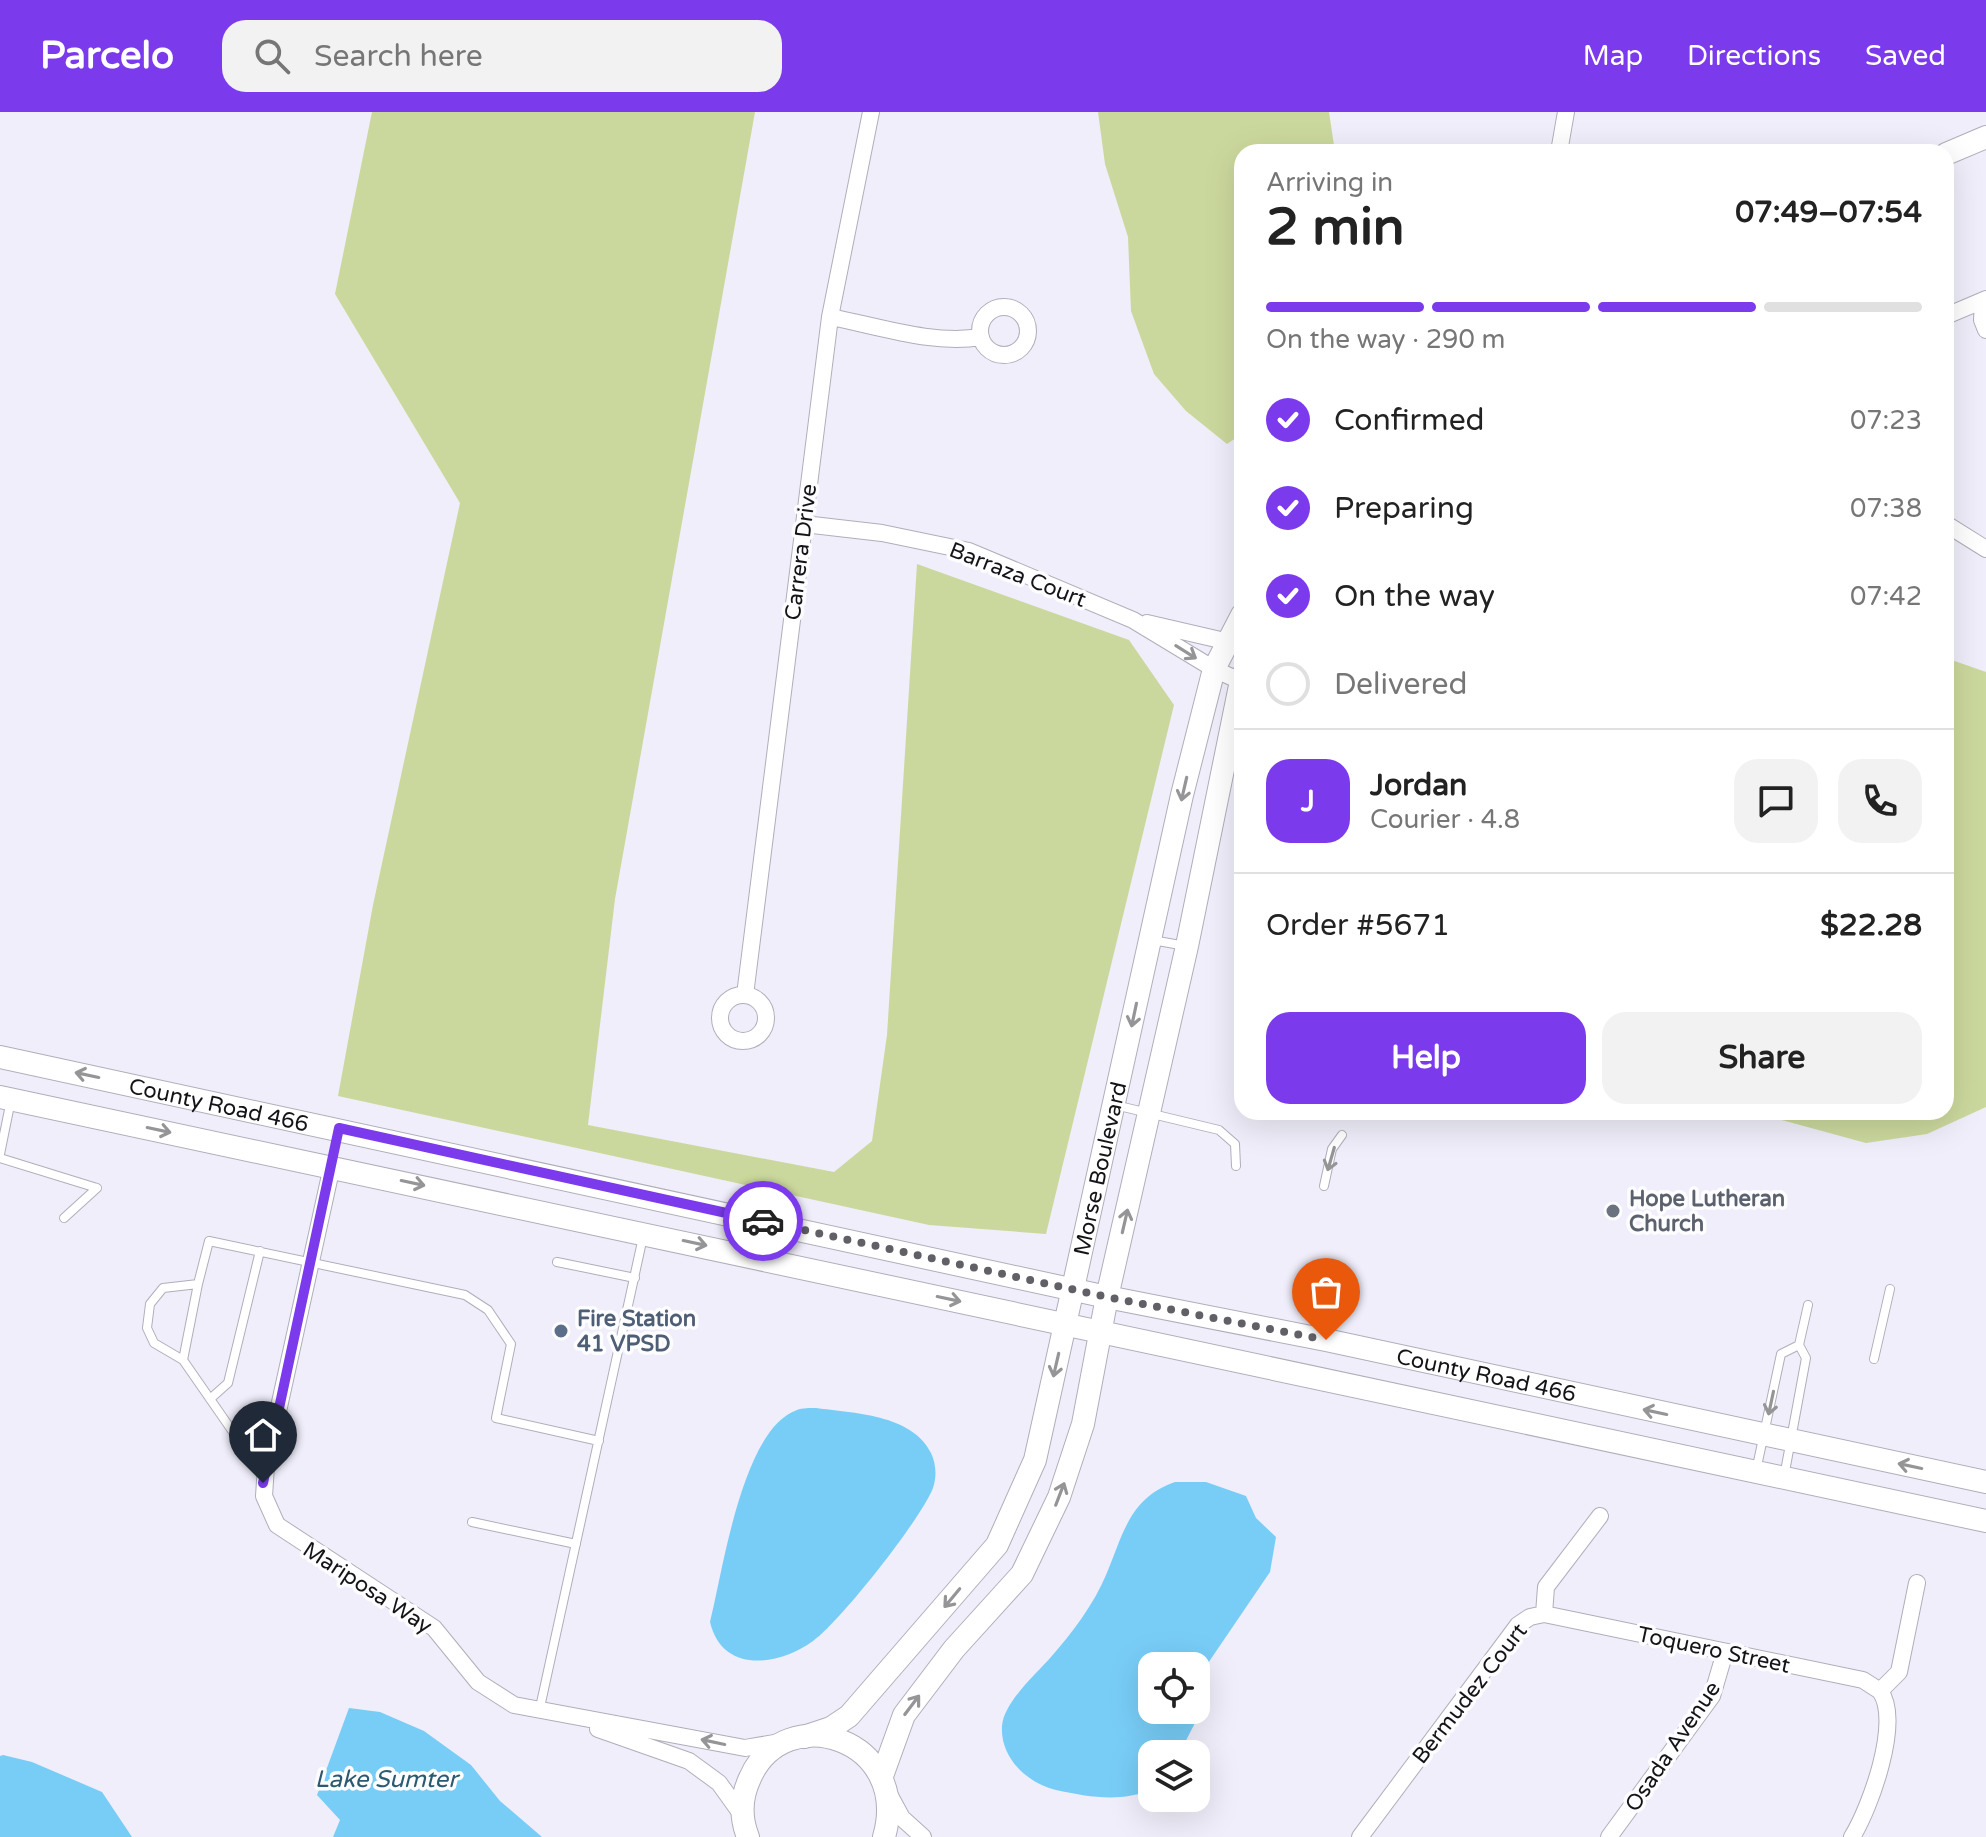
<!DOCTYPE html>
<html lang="en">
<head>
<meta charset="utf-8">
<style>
	:root { --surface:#fff; --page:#f2f2f2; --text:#222; --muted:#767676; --line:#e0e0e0; --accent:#7c3aed }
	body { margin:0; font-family:"Varela Round",sans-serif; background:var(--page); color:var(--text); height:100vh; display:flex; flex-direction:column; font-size:30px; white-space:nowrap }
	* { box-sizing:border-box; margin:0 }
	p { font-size:26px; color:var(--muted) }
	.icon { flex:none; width:44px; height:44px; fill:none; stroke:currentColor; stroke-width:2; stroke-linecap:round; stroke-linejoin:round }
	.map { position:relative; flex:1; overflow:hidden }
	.sheet { position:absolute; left:1234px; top:32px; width:720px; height:976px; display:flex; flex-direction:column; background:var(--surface); border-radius:24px; box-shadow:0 8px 32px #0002 }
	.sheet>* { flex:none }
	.fabs { position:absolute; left:1138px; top:1540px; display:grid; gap:16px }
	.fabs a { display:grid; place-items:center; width:72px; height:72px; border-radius:16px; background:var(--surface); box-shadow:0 8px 32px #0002; font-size:40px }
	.pin { position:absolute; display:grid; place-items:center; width:68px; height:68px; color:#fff; margin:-82px -34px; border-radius:50% 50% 50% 0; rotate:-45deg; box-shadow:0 0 8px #0007 }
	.pin .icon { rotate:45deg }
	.courier { position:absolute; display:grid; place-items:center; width:80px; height:80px; margin:-40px; border:6px solid #7c3aed; border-radius:50%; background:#fff; color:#222; box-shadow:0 2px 10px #0007 }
	.head em { font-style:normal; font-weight:700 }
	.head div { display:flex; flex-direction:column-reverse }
	.head { display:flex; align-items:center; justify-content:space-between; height:136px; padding:0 32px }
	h1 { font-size:52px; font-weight:700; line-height:60px }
	.bar { display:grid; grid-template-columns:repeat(4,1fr); gap:12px 8px; align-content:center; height:96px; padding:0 32px }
	.bar i { height:10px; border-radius:6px; background:var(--line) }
	.bar .selected { background:var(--accent) }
	.bar p { grid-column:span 4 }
	.line { display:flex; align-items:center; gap:20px; padding:0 32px; border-top:2px solid var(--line) }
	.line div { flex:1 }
	.round { display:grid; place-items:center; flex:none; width:84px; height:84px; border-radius:24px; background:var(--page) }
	ol { padding:0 32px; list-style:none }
	li { display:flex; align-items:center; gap:24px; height:88px }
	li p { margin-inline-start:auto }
	li .icon { padding:8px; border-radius:50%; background:var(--accent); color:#fff; stroke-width:4 }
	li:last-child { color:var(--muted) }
	li i { width:44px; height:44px; border:4px solid var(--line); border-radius:50% }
	.primary-button { display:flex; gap:16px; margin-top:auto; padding:16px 32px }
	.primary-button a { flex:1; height:92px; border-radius:24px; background:var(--accent); color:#fff; font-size:32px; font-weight:700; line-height:92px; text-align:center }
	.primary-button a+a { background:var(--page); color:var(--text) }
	header { display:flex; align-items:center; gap:48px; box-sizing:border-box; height:112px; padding:0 40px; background:var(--accent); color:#fff }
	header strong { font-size:38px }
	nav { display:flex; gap:44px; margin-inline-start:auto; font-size:28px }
	.search { width:560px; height:72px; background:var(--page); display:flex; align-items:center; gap:20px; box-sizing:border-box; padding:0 28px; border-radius:24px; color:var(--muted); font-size:30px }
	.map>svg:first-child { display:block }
	.green { fill:#cbd89d }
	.water { fill:#78cdf7; fill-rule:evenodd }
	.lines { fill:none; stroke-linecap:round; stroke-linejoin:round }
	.lane-casing { stroke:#afafba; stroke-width:10 }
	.street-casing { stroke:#afafba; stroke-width:18 }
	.secondary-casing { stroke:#afafba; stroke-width:24 }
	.lane { stroke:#fff; stroke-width:8 }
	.street { stroke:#fff; stroke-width:16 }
	.secondary { stroke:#fff; stroke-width:22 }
	.oneway { stroke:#959597 }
	.done { stroke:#616067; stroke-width:8; stroke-dasharray:0 14.4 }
	.route { stroke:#7c3aed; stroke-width:10 }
	.worship-dot { fill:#6b7280; stroke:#fdfdff; stroke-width:3 }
	.service-dot { fill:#5c6f8a; stroke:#fdfdff; stroke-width:3 }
	.labels { text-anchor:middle; stroke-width:7; stroke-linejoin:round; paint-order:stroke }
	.street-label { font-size:22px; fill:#141418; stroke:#fdfdff }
	.worship-label { font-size:22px; font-weight:bold; fill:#5b616d; stroke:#fdfdff; text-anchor:start }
	.service-label { font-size:22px; font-weight:bold; fill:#4e5e75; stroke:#fdfdff; text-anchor:start }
	.water-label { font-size:24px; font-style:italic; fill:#2b5a70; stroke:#fdfdff }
</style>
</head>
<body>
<header>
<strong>Parcelo</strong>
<div class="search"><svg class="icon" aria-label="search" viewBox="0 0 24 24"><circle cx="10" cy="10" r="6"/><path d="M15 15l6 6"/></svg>Search here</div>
<nav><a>Map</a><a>Directions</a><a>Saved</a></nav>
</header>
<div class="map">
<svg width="1986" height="1725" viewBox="0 0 1986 1725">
	<rect width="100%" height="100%" fill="#efeefa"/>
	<path class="green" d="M372,0H755L615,787L588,1013L834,1060L872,1029L887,923L917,452L1129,528L1174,593L1046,1122L929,1113L338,984L373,793L460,391L335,182Z
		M1098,0H1329L1335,40H1242V322L1227,332L1186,299L1154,262L1131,199L1128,125L1105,52Z
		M1946,546L1986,560V995L1927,1022L1866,1031L1752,1000H1946Z"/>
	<path class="water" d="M816,1296C852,1301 912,1302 931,1341C936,1352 937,1364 933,1376C921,1407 840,1510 813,1529C777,1555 722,1561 710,1510C723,1459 742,1317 797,1298C802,1296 810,1296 816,1296Z
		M1175,1370H1206L1246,1384L1256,1406L1276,1425L1270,1460L1202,1560L1195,1611L1179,1642H1152V1677C1121,1691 1089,1685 1056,1678C1027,1671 1000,1646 1002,1614C1004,1590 1036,1562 1051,1545C1072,1521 1094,1492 1106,1463C1123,1423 1129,1386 1175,1370ZM1196,1554V1598H1152V1554Z
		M349,1596L380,1600L424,1619L471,1653L500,1689L542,1725H333L340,1708L317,1683Z
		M3,1643L32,1650L102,1680L132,1725H0V1644Z"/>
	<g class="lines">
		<defs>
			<path id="lane" d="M1152,828L1186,834
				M1115,993L1219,1018L1235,1032L1236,1054
				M0,1042L11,988
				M0,1046L97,1076
				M1324,1074L1332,1037L1342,1023
				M64,1106L97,1076
				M557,1150L635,1166
				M1874,1247L1890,1177
				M183,1248L198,1172
				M210,1287L228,1271L260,1139
				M271,1330L233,1320L183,1248L154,1231L147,1216L150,1192L163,1176L198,1172L209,1129L465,1183L488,1198L511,1232L496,1306L599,1329
				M1756,1359L1781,1242L1799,1233
				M1784,1365L1806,1246L1799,1233L1808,1193
				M472,1410L576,1432
				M539,1600L643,1125"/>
			<path id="street" d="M1559,40L1566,0
				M1983,189L1982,208L1986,218
				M980 219a24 24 0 1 1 48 0a24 24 0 1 1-48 0Z
				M1946,204L1986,187
				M830,205C878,214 932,233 981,225
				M804,412L882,421L969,439L1133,508L1214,557L1240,569
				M1946,412L1986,437
				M1147,511L1242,533
				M720 906a23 23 0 1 1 46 0a23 23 0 1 1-46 0Z
				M745,883L830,205L871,0
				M332,1054L266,1354L264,1384L277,1413L434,1516L478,1570L514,1593L745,1636L780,1630
				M1544,1502L1863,1568L1880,1579
				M598,1617L689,1649L719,1671L742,1703
				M889,1682L902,1706L923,1725
				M1360,1725L1518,1513L1530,1505L1544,1502L1546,1475L1600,1404
				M1609,1725L1712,1584L1725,1540
				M1852,1725C1870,1696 1902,1609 1880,1579L1899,1560L1917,1471"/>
			<g id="secondary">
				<path d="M1946,42L1986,25"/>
				<path id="s1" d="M0,945L1107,1185L1326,1228L1986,1370"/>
				<path d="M0,985L1986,1409"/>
				<path id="s2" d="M804,1625L831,1616L849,1604L997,1433L1035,1348L1182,683L1214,557L1242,503"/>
				<path d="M882,1664L904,1603L954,1537L1022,1462L1059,1385L1083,1312L1107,1185L1187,834L1242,564"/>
				<path d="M748,1725C740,1705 741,1685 750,1666C785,1586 912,1627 884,1725"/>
			</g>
		</defs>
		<use href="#lane" class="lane-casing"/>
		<use href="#street" class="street-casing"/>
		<use href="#secondary" class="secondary-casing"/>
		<use href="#lane" class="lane"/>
		<use href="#street" class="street"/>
		<use href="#secondary" class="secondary"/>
	</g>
	<defs><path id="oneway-shaft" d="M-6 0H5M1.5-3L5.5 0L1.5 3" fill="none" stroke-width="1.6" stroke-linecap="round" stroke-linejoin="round" transform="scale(2)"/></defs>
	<g class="oneway">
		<use href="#oneway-shaft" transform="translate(1186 540) rotate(32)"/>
		<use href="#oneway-shaft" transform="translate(1184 677) rotate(103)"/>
		<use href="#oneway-shaft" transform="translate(1134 903) rotate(102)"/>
		<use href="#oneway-shaft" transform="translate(87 963) rotate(-168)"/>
		<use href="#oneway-shaft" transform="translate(159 1018) rotate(12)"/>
		<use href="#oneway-shaft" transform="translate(1331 1047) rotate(106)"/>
		<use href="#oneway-shaft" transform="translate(413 1071) rotate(12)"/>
		<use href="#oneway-shaft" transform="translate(1125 1109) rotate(-77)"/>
		<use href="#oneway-shaft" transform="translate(695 1131) rotate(12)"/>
		<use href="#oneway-shaft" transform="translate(949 1187) rotate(12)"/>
		<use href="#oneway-shaft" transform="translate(1056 1253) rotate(103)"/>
		<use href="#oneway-shaft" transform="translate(1771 1291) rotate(102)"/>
		<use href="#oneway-shaft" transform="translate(1655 1300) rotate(-168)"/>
		<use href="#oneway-shaft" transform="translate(1910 1354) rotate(-168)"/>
		<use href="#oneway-shaft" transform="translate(1060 1382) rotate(-69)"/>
		<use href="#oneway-shaft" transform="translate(952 1486) rotate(130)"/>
		<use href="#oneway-shaft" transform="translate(912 1593) rotate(-53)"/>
		<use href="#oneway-shaft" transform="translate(713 1630) rotate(-168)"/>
	</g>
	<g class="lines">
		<path class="done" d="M763,1109L1107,1185L1326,1228"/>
		<path class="route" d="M263,1371L339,1016L763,1109"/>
	</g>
	<circle class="worship-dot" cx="1613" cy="1099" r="8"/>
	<circle class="service-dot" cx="561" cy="1219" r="8"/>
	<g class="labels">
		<g class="street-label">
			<text transform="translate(800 440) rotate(-83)" y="8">Carrera Drive</text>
			<text transform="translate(1018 462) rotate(21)" y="8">Barraza Court</text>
			<text dy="8" stroke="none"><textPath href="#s1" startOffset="224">County Road 466</textPath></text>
			<text dy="8" stroke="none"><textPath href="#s2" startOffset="668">Morse Boulevard</textPath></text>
			<text dy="8" stroke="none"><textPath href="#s1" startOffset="1520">County Road 466</textPath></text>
			<text transform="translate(368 1475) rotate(33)" y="8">Mariposa Way</text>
			<text transform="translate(1714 1537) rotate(12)" y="8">Toquero Street</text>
			<text transform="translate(1469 1581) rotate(-52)" y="8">Bermudez Court</text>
			<text transform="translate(1672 1634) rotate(-56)" y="8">Osada Avenue</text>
		</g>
		<g class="worship-label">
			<text x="1629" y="1094">Hope Lutheran<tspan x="1629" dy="25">Church</tspan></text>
		</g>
		<g class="service-label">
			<text x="577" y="1214">Fire Station<tspan x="577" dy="25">41 VPSD</tspan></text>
		</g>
		<g class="water-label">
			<text x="386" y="1675">Lake Sumter</text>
		</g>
	</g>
</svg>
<div class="fabs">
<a><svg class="icon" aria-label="locate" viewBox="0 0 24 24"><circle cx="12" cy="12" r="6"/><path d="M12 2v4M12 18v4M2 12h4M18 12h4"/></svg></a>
<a><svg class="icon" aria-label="layers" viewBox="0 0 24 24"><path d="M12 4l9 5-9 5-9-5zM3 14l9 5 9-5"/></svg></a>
</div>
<div class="pin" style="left:1326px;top:1228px;background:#ea580c"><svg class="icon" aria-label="bag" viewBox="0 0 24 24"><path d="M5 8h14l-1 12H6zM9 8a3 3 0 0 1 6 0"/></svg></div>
<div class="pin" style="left:263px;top:1371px;background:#1f2937"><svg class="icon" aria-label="home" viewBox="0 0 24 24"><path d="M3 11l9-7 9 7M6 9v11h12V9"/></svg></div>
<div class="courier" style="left:763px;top:1109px"><svg class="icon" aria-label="car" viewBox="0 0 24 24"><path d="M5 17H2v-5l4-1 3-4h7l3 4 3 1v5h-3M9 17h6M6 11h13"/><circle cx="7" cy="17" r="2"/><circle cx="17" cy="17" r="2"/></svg></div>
<section class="sheet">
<div class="head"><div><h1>2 min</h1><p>Arriving in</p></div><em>07:49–07:54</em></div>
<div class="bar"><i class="selected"></i><i class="selected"></i><i class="selected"></i><i></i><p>On the way · 290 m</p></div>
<ol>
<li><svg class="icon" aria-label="check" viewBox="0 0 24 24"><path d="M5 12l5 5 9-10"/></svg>Confirmed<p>07:23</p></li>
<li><svg class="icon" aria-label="check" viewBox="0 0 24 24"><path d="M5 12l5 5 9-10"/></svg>Preparing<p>07:38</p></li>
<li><svg class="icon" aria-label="check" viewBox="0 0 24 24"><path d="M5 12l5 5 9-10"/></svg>On the way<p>07:42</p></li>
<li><i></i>Delivered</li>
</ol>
<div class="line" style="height:144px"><b class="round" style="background:var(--accent);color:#fff">J</b><div><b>Jordan</b><p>Courier · 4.8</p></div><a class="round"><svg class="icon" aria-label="chat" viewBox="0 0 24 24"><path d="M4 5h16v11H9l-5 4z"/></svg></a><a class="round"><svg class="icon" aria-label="phone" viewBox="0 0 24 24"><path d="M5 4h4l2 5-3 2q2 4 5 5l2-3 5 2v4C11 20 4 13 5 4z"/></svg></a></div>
<div class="line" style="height:104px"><div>Order #5671</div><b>$22.28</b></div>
<div class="primary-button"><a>Help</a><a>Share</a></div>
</section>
</div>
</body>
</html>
